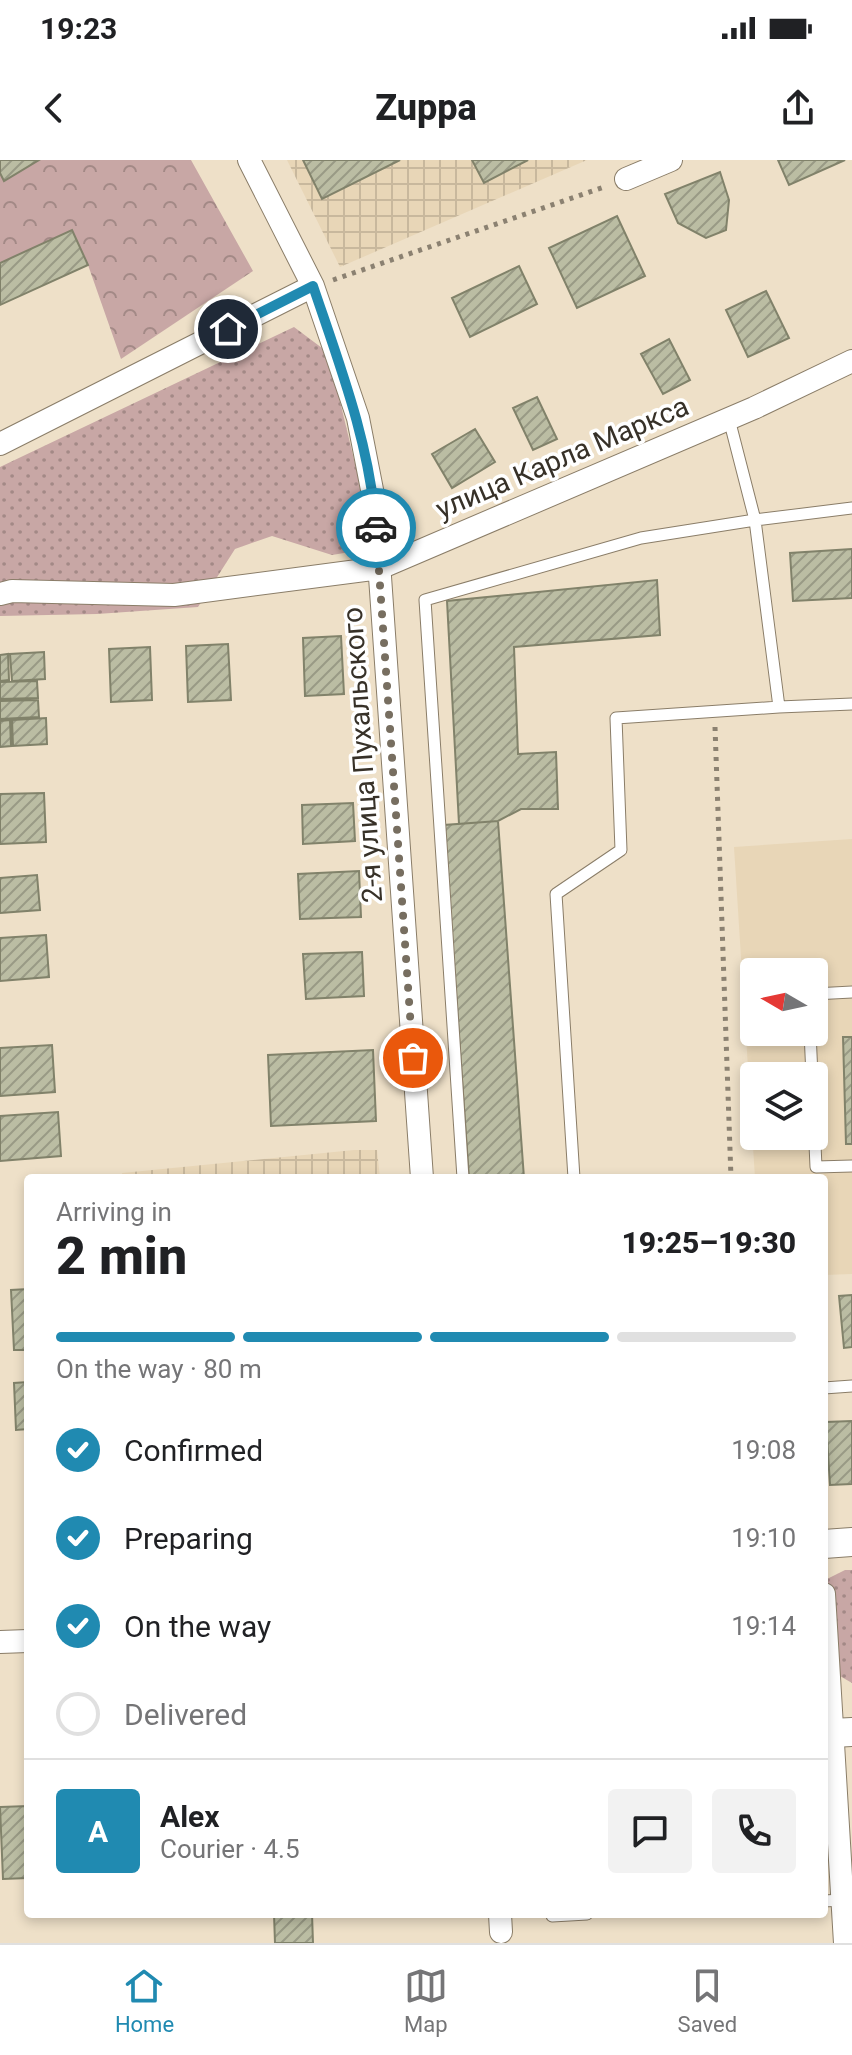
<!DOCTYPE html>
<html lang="en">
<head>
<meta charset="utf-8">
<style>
	:root { --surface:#fff; --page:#f2f2f2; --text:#202124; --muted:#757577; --line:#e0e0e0; --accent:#208ab1 }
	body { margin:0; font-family:Roboto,sans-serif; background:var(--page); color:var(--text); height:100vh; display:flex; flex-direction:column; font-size:30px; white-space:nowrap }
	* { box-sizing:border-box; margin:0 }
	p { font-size:26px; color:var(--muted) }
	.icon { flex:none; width:44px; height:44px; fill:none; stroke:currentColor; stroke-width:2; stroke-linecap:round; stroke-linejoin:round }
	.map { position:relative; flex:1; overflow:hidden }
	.panel { position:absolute; left:24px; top:1014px; width:804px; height:744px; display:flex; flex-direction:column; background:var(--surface); border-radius:8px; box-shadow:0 4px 12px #0003 }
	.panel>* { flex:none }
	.needle { width:52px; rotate:279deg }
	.tools { position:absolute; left:740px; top:798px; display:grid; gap:16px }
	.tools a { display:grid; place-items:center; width:88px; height:88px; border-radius:8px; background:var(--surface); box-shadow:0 4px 12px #0003; font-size:40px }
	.pin { position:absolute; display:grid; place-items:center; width:68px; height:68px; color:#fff; margin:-34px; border:4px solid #fff; border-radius:50%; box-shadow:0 2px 8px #0007 }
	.courier { position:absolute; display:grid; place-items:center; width:80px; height:80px; margin:-40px; border:6px solid #208ab1; border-radius:50%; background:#fff; color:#222; box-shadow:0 2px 10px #0007 }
	.head em { font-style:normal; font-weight:800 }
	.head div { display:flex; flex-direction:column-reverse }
	.head { display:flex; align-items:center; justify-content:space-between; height:136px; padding:0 32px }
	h1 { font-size:52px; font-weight:800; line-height:60px }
	.bar { display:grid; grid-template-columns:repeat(4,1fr); gap:12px 8px; align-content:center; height:96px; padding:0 32px }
	.bar i { height:10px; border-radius:6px; background:var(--line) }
	.bar .current { background:var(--accent) }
	.bar p { grid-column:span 4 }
	.line { display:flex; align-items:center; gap:20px; padding:0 32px; border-top:2px solid var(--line) }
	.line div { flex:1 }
	.round { display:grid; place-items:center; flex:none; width:84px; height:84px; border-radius:8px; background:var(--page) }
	ol { padding:0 32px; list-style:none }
	li { display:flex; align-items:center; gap:24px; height:88px }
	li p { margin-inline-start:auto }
	li .icon { padding:8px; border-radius:50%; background:var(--accent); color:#fff; stroke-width:4 }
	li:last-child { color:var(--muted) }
	li i { width:44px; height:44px; border:4px solid var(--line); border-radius:50% }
	.status { display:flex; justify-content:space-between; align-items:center; height:56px; padding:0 40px; background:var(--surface); direction:ltr }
	.status svg { height:22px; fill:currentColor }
	header { display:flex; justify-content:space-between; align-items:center; height:104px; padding:0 32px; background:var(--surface); font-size:36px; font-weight:800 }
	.menu { display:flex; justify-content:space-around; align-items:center; height:112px; border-top:2px solid var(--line); background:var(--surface); font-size:22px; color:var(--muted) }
	.menu a { display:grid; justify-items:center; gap:4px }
	.menu .current { color:var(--accent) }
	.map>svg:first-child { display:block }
	.built { fill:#e8d6b7; fill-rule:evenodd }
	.industrial { fill:url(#industrial-grid) }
	.grass { fill:url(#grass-dots) }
	.forest { fill:url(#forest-crowns) }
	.building { fill:url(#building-hatch); stroke:#81826a; stroke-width:2 }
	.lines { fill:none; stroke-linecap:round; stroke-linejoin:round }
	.service-casing { stroke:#8a7d68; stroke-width:13 }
	.minor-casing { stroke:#8a7d68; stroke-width:24 }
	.tertiary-casing { stroke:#8a7d68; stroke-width:30 }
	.path { stroke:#8b8171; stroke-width:5; stroke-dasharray:4 6; stroke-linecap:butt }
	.service { stroke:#fff; stroke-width:11 }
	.minor { stroke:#fff; stroke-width:22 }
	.tertiary { stroke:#fff; stroke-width:28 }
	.done { stroke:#776e60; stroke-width:8; stroke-dasharray:0 14.4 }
	.route { stroke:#208ab1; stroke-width:10 }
	.labels { text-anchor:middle; stroke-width:7; stroke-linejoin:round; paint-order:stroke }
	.street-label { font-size:28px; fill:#373128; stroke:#fff }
</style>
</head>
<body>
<div class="status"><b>19:23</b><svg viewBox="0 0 49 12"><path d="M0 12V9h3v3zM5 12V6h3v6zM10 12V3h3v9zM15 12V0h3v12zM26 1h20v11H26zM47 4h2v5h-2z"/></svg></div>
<header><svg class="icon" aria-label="back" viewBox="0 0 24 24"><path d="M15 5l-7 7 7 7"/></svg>Zuppa<svg class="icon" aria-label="share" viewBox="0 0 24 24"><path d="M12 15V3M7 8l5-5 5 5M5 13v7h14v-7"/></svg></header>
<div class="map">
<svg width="852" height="1783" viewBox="0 0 852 1783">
	<defs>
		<pattern id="industrial-grid" width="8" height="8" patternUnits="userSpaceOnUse" patternTransform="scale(2)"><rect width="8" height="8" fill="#e8d6b7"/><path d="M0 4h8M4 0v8" fill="none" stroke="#c8b89d"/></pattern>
		<pattern id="grass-dots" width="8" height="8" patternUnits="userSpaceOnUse" patternTransform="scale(2)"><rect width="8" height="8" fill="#c8a7a5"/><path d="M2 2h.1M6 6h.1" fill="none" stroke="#a38986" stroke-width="1.8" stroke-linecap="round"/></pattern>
		<pattern id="forest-crowns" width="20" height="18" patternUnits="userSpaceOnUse" patternTransform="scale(2)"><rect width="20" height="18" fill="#c8a7a5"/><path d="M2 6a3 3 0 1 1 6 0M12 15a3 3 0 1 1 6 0" fill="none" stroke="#a38986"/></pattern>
		<pattern id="building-hatch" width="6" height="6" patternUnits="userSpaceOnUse" patternTransform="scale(2)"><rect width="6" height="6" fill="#bbbda3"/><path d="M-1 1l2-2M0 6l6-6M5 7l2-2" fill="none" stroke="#999a85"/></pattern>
	</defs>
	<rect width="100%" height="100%" fill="#eee0c8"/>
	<path class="built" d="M852,679V1114L824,1115V1018H755L734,687ZM754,812H814V872H754ZM754,916H814V976H754Z"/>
	<path class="industrial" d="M287,0H587L340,107Z
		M354,990H377L380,1018H123L122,1013Z"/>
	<path class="grass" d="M294,167L322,188L337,229L358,316L366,371L356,391L332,395L272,376L235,389L198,447L97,454L0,456V307Z
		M845,1410H852V1523L826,1508L825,1420Z"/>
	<path class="forest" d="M0,0H191L253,111L121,199L88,105L72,70L0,103Z"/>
	<path class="building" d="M0,0H39L4,21L0,13Z
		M303,0H400L322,39Z
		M472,0H528L484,23Z
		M778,0H845L789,25Z
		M720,12L729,40L726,70L706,78L678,63L665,34Z
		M617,56L645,116L577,148L549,88Z
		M72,70L88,105L0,145V103Z
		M519,106L537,144L470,177L452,138Z
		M766,131L789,178L748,197L726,150Z
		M669,179L690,220L663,234L641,194Z
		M537,237L557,279L533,290L513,248Z
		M475,269L495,302L452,328L432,294Z
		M852,389V438L793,441L790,393Z
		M657,420L660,475L514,487L518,594L556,592L558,649H521L498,661L459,664L447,441Z
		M341,476L344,534L305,536L303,478Z
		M228,484L231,540L188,542L186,486Z
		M150,487L152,540L111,542L109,489Z
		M44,492L45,519L12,521L10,494Z
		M8,494L9,520L0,521V495Z
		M37,521L38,538L0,539V522Z
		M38,540L39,557L0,559V541Z
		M46,558L47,584L13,586L12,560Z
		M10,560L11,586L0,587V561Z
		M44,633L46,682L0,684V634Z
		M353,643L355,681L303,684L302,645Z
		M498,661L524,1018H469L444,665Z
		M359,711L361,757L300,759L298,714Z
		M37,715L40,750L0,753V718Z
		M46,775L49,817L0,821V778Z
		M362,792L364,836L306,839L303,794Z
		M843,877H852V984H846Z
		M52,885L55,932L0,936V888Z
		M373,890L376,961L271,966L268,895Z
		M58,952L61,996L0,1001V956Z
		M28,1129V1190H14L11,1130Z
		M852,1135V1187L844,1188L839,1136Z
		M28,1222V1269L16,1270L14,1223Z
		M852,1261V1324L830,1325L826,1262Z
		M28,1646V1718L3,1719L0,1647Z
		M274,1754H312L313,1783H275Z"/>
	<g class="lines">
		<defs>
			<path id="service" d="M779,547L852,544
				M814,834L852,832
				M810,872L812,916
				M814,962L816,1007L852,1006
				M463,1018L425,440L641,378L755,360L729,259
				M574,1018L556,734L621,690L616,558L779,547L755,360L852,348
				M824,1228L852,1226
				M824,1741L842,1740
				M552,1756L587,1754"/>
			<path id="minor" d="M249,0L313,126L358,258L375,345L422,1018
				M626,19L671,0
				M0,284L313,126
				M0,434L12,431L174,435L380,408L754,248L852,201
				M824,1434L845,1783
				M0,1482L28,1481
				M500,1754L501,1772"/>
			<path id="tertiary" d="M824,1384L852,1382
				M824,1579L832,1573L852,1572"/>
		</defs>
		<use href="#service" class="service-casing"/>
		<use href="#minor" class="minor-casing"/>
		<use href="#tertiary" class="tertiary-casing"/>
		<path class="path" d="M333,120L604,27
			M715,567L731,1018"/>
		<use href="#service" class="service"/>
		<use href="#minor" class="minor"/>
		<use href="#tertiary" class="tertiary"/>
	</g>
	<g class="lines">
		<path class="done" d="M376,368L413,898"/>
		<path class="route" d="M228,169L313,126C340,206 370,284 376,368"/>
	</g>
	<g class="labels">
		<g class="street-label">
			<text transform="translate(562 297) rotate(-23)" y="10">улица Карла Маркса</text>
			<text transform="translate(362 595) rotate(-94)" y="10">2-я улица Пухальского</text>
		</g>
	</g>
</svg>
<div class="tools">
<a><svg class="needle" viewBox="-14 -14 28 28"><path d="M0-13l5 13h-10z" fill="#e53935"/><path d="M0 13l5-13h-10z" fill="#757577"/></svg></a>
<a><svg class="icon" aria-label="layers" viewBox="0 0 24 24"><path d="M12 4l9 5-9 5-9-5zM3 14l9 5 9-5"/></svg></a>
</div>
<div class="pin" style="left:413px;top:898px;background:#ea580c"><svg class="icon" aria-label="bag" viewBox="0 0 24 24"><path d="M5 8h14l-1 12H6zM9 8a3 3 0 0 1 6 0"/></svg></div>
<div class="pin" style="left:228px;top:169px;background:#1f2937"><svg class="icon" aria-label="home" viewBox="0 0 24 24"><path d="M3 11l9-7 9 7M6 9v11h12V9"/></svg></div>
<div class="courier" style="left:376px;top:368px"><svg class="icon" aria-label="car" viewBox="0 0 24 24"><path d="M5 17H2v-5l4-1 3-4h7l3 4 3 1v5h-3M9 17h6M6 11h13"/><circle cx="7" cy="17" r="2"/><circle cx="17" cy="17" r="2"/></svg></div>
<section class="panel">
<div class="head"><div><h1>2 min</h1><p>Arriving in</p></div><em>19:25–19:30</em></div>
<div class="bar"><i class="current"></i><i class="current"></i><i class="current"></i><i></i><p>On the way · 80 m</p></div>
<ol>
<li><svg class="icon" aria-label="check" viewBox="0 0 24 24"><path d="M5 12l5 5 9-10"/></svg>Confirmed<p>19:08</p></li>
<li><svg class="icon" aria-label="check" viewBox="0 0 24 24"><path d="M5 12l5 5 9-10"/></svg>Preparing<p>19:10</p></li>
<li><svg class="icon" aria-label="check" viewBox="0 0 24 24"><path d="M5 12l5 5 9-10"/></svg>On the way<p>19:14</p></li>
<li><i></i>Delivered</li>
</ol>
<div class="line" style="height:144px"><b class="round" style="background:var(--accent);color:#fff">A</b><div><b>Alex</b><p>Courier · 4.5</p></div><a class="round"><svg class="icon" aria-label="chat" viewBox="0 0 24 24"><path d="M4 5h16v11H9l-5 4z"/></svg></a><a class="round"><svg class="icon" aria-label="phone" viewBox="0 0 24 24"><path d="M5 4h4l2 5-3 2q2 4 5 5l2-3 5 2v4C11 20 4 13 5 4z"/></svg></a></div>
</section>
</div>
<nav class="menu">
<a class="current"><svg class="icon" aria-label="home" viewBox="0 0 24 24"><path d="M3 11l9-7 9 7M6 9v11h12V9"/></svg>Home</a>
<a><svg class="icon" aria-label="map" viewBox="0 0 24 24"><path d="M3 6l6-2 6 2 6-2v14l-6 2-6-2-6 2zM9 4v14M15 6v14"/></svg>Map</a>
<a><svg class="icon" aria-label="saved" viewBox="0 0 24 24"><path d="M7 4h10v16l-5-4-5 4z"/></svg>Saved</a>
</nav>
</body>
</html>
